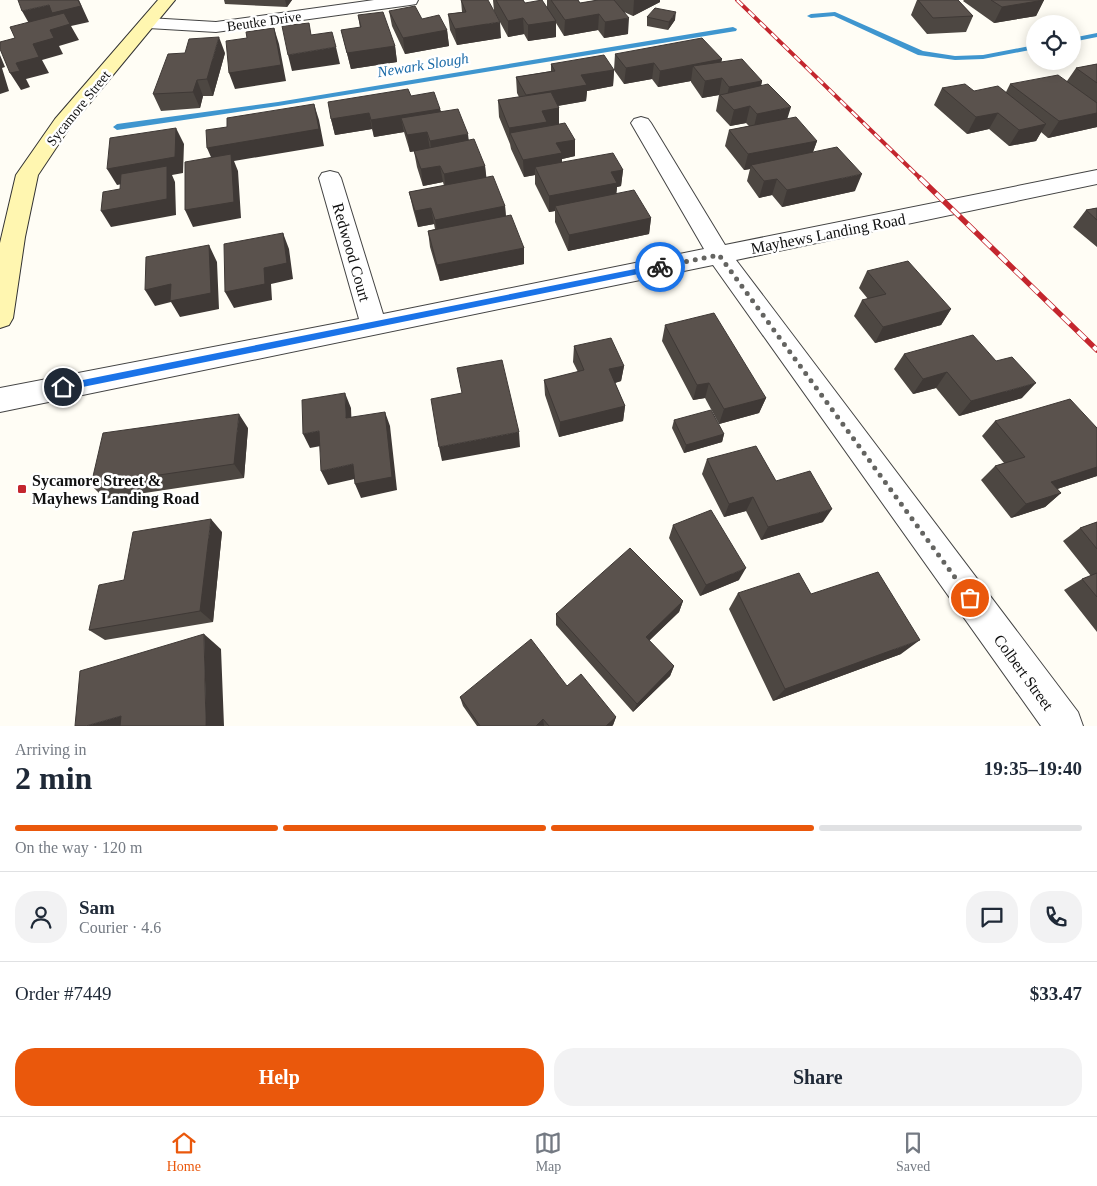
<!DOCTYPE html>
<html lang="en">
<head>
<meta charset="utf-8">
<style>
	:root { --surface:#fff; --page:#f2f2f3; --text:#1f2937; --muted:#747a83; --line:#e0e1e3; --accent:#ea580c }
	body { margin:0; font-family:Georgia,serif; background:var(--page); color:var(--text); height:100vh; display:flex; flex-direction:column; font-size:19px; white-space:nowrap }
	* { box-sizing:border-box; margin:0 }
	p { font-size:16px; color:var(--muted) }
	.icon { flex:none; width:28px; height:28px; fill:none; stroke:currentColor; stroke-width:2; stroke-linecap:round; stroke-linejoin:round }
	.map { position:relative; height:726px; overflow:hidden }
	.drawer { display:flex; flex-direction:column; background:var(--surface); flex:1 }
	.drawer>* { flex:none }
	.buttons { position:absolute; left:1026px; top:15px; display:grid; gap:10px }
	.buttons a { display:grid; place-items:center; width:55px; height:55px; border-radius:50%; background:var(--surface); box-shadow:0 2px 12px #0003; font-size:25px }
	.pin { position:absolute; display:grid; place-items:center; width:42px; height:42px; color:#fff; margin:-21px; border:2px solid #fff; border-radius:50%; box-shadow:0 1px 5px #0007 }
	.courier { position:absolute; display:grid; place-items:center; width:50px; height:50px; margin:-25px; border:4px solid #1a73e8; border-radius:50%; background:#fff; color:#222; box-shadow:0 1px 6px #0007 }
	.overview em { font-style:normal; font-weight:800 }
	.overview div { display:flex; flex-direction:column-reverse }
	.overview { display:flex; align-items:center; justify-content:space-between; height:85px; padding:0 15px }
	h1 { font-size:32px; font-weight:800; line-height:38px }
	.bar { display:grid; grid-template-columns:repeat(4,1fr); gap:8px 5px; align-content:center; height:60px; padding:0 15px }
	.bar i { height:6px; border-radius:4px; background:var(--line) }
	.bar .on { background:var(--accent) }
	.bar p { grid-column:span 4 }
	.line { display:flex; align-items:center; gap:12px; padding:0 15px; border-top:1px solid var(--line) }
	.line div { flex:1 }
	.round { display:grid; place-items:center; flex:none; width:52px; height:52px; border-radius:20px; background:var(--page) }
	.action { display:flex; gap:10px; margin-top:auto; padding:10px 15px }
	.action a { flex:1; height:58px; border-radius:20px; background:var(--accent); color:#fff; font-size:20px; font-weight:800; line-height:58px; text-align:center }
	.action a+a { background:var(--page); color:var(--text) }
	.menu { display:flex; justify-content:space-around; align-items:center; height:70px; border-top:1px solid var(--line); background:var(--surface); font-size:14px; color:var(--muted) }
	.menu a { display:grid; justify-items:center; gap:2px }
	.menu .on { color:var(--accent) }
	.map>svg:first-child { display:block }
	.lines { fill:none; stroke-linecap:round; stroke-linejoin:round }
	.stream { fill:#3f96cf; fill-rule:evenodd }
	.street-casing { stroke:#444; stroke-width:2 }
	.secondary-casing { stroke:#333; stroke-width:2 }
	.street { fill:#fff; fill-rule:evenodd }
	.secondary { fill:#fff6b0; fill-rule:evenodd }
	.rail-far1-casing { stroke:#c4262e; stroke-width:4 }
	.rail-casing { stroke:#c4262e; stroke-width:5.5 }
	.rail-far1 { stroke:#fff; stroke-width:2.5; stroke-dasharray:8; stroke-linecap:butt }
	.rail { stroke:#fff; stroke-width:4; stroke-dasharray:11; stroke-linecap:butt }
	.wall { fill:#4d4742 }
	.shaded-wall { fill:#3f3936 }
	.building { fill:#5a524d; stroke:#3f3936 }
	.route { fill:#1a73e8 }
	.done { stroke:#646461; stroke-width:5; stroke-dasharray:0 9 }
	.poi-dot { fill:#c4262e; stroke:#fff; stroke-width:2 }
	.labels { text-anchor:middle; stroke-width:5; stroke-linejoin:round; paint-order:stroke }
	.far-street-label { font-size:14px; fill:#111; stroke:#fff }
	.far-water-label { font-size:15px; font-style:italic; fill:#1768a6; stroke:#fff }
	.street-label { font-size:16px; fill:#111; stroke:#fff }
	.poi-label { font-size:16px; font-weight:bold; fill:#111; stroke:#fff; text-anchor:start }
</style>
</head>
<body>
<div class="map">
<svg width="1097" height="726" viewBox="0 0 1097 726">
	<rect width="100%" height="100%" fill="#fffdf5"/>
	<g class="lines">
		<path class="stream" d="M835,12L923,51L955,56L983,55L1035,45V49L983,59L955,60L918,55L834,16L811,18L807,16L811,14Z
			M733,27L737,29L736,31L278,106L117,130L113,127L117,124L278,102Z
			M1097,33V37L1072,42V38Z"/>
		<defs>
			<path id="street" d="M374,0H418L416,4L410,5L216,32L148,28L142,27L139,23L142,19L148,18L216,22Z
				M641,117L648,119L651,123L725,245L1097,170V184L736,260L1078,712L1083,726H1041L713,265L0,412V388L359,319L319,178L322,173L330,171L338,173L341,178L383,314L704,249L631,123L634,119Z"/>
			<path id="secondary" d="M158,0H175L70,127L38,175L25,237L13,318L9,325L0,328V243L16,175L55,119Z"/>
		</defs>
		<use href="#street" class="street-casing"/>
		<use href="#secondary" class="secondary-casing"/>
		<use href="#street" class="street"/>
		<use href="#secondary" class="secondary"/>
		<defs>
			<path id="rail-far1" d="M737,0L921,179"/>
			<path id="rail" d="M920,178L1097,350"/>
		</defs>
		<use href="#rail-far1" class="rail-far1-casing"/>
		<use href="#rail" class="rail-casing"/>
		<use href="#rail-far1" class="rail-far1"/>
		<use href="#rail" class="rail"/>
	</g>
	<path class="wall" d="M224,0H292L287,7L225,4Z
		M461,0L501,38L457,45L450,30L448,14L462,12Z
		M493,0H523L525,3L547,8V0H578L580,3L598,0H660V2L633,16L624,12L628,34L604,38L598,30L564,36L556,23V37L528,41L524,34L508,37L494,11Z
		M917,0H958L973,16L966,32L927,34L911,15Z
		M964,0H1044L1036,16L994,23L963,1Z
		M389,11L447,30L449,46L405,54L392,26Z
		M358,15L395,46L397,62L351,69L341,30L360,28Z
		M647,17L675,20L668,30L647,26Z
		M225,53L213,96H203L200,108L161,111L153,94Z
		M615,54L722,59L721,62L762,81L761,86L787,119L817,141L813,152L855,191L782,207L772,195L759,198L747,181L750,169L744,170L725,146L729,130L749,126L746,123L730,126L716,111L719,95L702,98L691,82V81L658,87L652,79L624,84L614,70Z
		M551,64L614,70L613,86L587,91L586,101L558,106L559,108V124L575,140V156L562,159V162L623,170L621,186L617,187L616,193L651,218L649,234L568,251L555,222V211L549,212L535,184V175L524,177L511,149L510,144L499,117L498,100L519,97L517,93L516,77L551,71Z
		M1097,64V127L1048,138L1041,132L1036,141L1009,146L989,129L967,134L934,105L942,88L974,91L1006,92L1010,84L1067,81L1076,68Z
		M411,96L440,109L441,111L469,140L485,166L486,178L505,206L506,216L524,248V264L440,281L430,247L428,231L435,229L434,224L418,227L413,209L409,192L444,186L443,182L423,186L417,167L414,151L410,152L404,132L374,137L372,129L335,135L331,119Z
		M1097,208V247L1073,227L1086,210Z
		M867,271L951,309L941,325L875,343L854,316L862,300L868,299L859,288Z
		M665,325L766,398L759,413L719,424L705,398L693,400L662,341Z
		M574,346L624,366L621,381L615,383L625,406L623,421L559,437L545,395L544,380L578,372L573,362Z
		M904,354L1022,398L959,416L936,388L913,394L894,369Z
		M674,420L724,434L722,442L684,453L672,428Z
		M995,421L1097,428V476L1057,489L1061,493L1045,507L1011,518L981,480L995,466L1004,463L982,436Z
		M248,428L244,478L105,499L91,485Z
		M707,459L776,481L823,522L761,540L746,511L724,517L702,474Z
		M1097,522V632L1064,590L1082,579L1091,576L1063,541L1080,528Z
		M673,525L739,580L700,596L669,538Z
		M222,532L213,622L105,640L89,630L124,580Z
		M738,593L811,594L901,654L773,701L729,609Z
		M683,601L679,612L649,641L674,666L670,676L633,712L556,625V614Z
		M567,686L616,717L613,725L612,726H477L463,706L460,697Z"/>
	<path class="shaded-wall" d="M79,0L89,22L71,26L79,40L59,46L63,54L42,60L49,73L26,79L30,87L21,90L10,73L16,63L33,44L31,27L22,11L49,5Z
		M285,0H292L287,7Z
		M634,0H660V2L633,16Z
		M1044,0L1036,16L994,23L1002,7Z
		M676,12L675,20L668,30L669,22Z
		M599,14L598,30L564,36L565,20Z
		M523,18L524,34L508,37V21Z
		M629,18L628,34L604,38L605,22Z
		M556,21V37L528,41V25Z
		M500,22L501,38L457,45L455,29Z
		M274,28L279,44L286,81L235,89L229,73Z
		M447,30L449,46L405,54L403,38Z
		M219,37L225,53L213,96L207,79Z
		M395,46L397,62L351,69L347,53Z
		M336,47L340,64L292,71L288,55Z
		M0,55L5,67L2,68L9,91L0,94Z
		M722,59L718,76L693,66L691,81L658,87L660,71Z
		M654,63L652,79L624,84L626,68Z
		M614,70L613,86L587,91L586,101L526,111V95L581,75Z
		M722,78L719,95L702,98L705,81Z
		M197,80L203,96L200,108L193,92Z
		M762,81L758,97L726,101L729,87Z
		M314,104L319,120L324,146L234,161L238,171L241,218L193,227L185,210L214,164L207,148Z
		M750,106L746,123L730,126L734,110Z
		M791,107L786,123L753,131L757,114Z
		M559,108V125L510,133V144L509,128L542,111Z
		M440,109L442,125L401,118L404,132L374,137L371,120Z
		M369,113L372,129L335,135L331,119Z
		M998,113L989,129L967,134L976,117Z
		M1097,113V127L1048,138L1059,121Z
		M1046,124L1036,141L1009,146L1019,130Z
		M176,128L184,144L183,173L172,175L175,182L176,215L111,227L101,211L167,176L117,185L107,169Z
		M427,132L430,149L410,152L407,135Z
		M468,134L470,151L432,157L430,141Z
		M575,140V156L562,159L561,169L535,167V175L524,177L523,160L556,143Z
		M817,141L811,157L751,165L750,169L744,170L748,154Z
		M440,166L443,182L423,186L421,169Z
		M485,166L487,182L446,190L444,174Z
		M623,170L621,186L617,187L616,199L555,206V211L549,212V196L611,172Z
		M862,174L855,191L782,207L787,190Z
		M777,179L772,195L759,198L764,181Z
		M505,206L506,222L438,236L435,220Z
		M431,208L434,224L418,227L415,211Z
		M651,218L649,234L568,251L569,235Z
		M283,233L289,249L293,279L271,284L272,300L234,308L225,292Z
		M209,245L217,262L219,309L180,317L171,302L155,306L145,290Z
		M524,248V264L440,281L437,265Z
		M951,309L941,325L875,343L883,327Z
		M624,366L621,381L608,385L609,369Z
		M947,372L936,388L913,394L923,379Z
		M709,383L705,398L693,400L697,385Z
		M1036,383L1022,398L959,416L971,401Z
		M345,393L351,408L352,433L346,418Z
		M766,398L759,413L719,424L724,409Z
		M625,406L623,421L559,437L560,422Z
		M385,412L390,426L397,490L361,498L355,484Z
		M239,414L248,428L244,478L234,464Z
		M319,431L326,445L310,448L303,434Z
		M519,432L520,447L442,461L439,447Z
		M724,434L722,442L684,453L686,445Z
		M353,464L359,478L328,485L321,471Z
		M1097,467V476L1036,496L1051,482Z
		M1061,493L1045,507L1011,518L1026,504Z
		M753,497L746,511L724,517L729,504Z
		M832,509L823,522L761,540L768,527Z
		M211,519L222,532L213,622L200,611Z
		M746,568L739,580L700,596L706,585Z
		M683,601L679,612L642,647L646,637Z
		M204,634L221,649L224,726H206Z
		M920,640L901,654L773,701L785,689Z
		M674,666L670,676L633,712L637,704Z
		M121,716L142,726H86Z
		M616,717L613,725L612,726H606Z
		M543,719L544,726H536Z"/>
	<path class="building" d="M18,0H78L81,6L52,13L49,5L22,11Z
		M461,0H488L500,22L455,29L448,14L466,12Z
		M496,0H523L525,3L542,0L556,21L528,25L523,18L508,21Z
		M551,0H578L580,3L598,0H614L629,18L605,22L599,14L565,20Z
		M918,0H958L973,16L933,18Z
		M991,0H1044L1002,7Z
		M415,6L422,19L439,15L447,30L403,38L389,11Z
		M655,8L676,12L669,22L647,17Z
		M383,12L395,46L347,53L341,30L361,27L358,15Z
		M64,13L70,24L50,30L54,38L33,44L39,57L16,63L20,71L10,73L0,49V42L15,38L10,27Z
		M309,23L311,35L332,32L336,47L288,55L282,26Z
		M274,28L281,65L229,73L226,41L247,38L246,32Z
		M219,37L207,79L197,80L193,92L153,94L168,54L185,53L189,39Z
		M702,38L722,59L660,71L654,63L626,68L615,54Z
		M604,55L614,70L581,75L587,85L526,95L516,77L555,71L551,64Z
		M742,59L762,81L729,87L722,78L705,81L693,66Z
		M1097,64V83L1076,68Z
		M1058,75L1097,103V113L1059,121L1010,84Z
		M768,84L791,107L757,114L750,106L734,110L720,95Z
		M965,84L974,91L998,86L1046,124L1019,130L998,113L976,117L942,88Z
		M408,89L411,96L434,92L440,109L371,120L369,113L331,119L328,102Z
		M551,92L559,108L542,111L547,122L509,128L498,100Z
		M314,104L319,129L207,148L206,130L227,127V118Z
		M458,109L468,134L430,141L427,132L407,135L401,118Z
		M796,117L817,141L748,154L729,130Z
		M565,123L575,140L556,143L562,153L523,160L510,133Z
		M176,128L175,157L107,169L110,138Z
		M474,139L485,166L444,174L440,166L421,169L414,151Z
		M837,147L862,174L787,190L777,179L764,181L751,165Z
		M613,153L623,170L611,172L617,183L549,196L535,167Z
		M231,154L234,202L185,210V162Z
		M167,166V199L101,211L103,192L120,189L121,174Z
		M493,176L505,206L435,220L431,208L415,211L409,192Z
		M634,190L651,218L569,235L555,206Z
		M1097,208V220L1086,210Z
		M511,215L524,248L437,265L428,231Z
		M283,233L287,263L264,268L265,284L225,292L224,244Z
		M209,245L211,293L170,301L171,284L145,290L146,257Z
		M908,261L951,309L883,327L862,300L886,294L867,271Z
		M714,313L766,398L724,409L709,383L697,385L665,325Z
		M973,335L996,361L1012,357L1036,383L971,401L947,372L923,379L904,354Z
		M611,338L624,366L609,369L625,406L560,422L544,380L584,370L574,346Z
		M502,360L519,432L439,447L431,399L462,393L457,368Z
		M345,393L346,418L385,412L392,477L355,484L353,464L321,471L319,431L303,434L302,400Z
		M1070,399L1097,428V467L1051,482L1061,493L1026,504L995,466L1025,457L995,421Z
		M711,410L724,434L686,445L674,420Z
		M239,414L234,464L91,485L103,433Z
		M756,446L776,481L810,471L832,509L768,527L753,497L729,504L707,459Z
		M711,510L746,568L706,585L673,525Z
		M211,519L200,611L89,630L99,585L124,580L133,532Z
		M1097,522V549L1080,528Z
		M630,548L683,601L646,637L674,666L637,704L556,614Z
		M878,572L920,640L785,689L738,593L799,573L811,594Z
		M1097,573V597L1082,579Z
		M204,634L206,726H120L121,716L86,726H75L80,671Z
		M531,639L567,686L581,674L616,717L606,726H549L543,719L536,726H480L460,697Z"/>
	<path class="route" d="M660,264L663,265V269L63,391L59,387L63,384Z"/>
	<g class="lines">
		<path class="done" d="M660,267L719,255L970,598"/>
	</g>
	<rect class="poi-dot" x="17" y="484" width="10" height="10" rx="2.5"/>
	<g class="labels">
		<g class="far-street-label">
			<text transform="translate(264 21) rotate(-8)" y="5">Beutke Drive</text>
			<text transform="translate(78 108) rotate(-51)" y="5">Sycamore Street</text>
		</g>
		<g class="far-water-label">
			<text transform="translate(423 65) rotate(-9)" y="5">Newark Slough</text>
		</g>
		<g class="street-label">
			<text transform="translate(828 233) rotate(-11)" y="6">Mayhews Landing Road</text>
			<text transform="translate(352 252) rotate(74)" y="6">Redwood Court</text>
			<text transform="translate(1024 672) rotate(54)" y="6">Colbert Street</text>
		</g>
		<g class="poi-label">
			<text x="32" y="486">Sycamore Street &amp;<tspan x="32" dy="18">Mayhews Landing Road</tspan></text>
		</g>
	</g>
</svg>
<div class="buttons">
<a><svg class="icon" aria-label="locate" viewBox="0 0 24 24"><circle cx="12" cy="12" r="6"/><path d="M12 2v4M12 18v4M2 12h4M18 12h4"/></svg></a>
</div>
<div class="pin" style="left:970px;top:598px;background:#ea580c"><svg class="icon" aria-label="bag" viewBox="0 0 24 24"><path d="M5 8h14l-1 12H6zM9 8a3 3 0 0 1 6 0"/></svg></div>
<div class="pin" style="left:63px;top:387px;background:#1f2937"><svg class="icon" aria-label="home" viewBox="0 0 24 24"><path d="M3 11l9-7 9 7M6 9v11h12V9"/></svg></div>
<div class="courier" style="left:660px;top:267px"><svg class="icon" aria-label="bike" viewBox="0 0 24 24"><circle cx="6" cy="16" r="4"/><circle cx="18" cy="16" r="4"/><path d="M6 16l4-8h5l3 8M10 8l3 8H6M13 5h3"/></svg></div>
</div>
<section class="drawer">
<div class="overview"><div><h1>2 min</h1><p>Arriving in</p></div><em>19:35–19:40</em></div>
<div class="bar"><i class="on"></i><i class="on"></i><i class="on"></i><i></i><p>On the way · 120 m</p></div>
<div class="line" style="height:90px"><a class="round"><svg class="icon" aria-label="person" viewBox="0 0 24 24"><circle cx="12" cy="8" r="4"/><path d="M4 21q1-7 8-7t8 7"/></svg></a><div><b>Sam</b><p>Courier · 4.6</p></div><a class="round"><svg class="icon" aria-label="chat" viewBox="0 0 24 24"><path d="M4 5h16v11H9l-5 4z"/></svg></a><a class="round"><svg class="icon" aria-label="phone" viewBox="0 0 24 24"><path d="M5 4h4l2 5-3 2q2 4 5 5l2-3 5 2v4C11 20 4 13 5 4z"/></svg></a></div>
<div class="line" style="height:65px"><div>Order #7449</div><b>$33.47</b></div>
<div class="action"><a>Help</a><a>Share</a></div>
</section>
<nav class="menu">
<a class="on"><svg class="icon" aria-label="home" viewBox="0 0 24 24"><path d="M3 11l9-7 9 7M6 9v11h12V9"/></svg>Home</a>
<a><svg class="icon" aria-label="map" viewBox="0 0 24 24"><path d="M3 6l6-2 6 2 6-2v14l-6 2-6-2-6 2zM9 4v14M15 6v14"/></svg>Map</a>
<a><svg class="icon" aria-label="saved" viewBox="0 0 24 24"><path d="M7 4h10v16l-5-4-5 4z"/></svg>Saved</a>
</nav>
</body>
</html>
